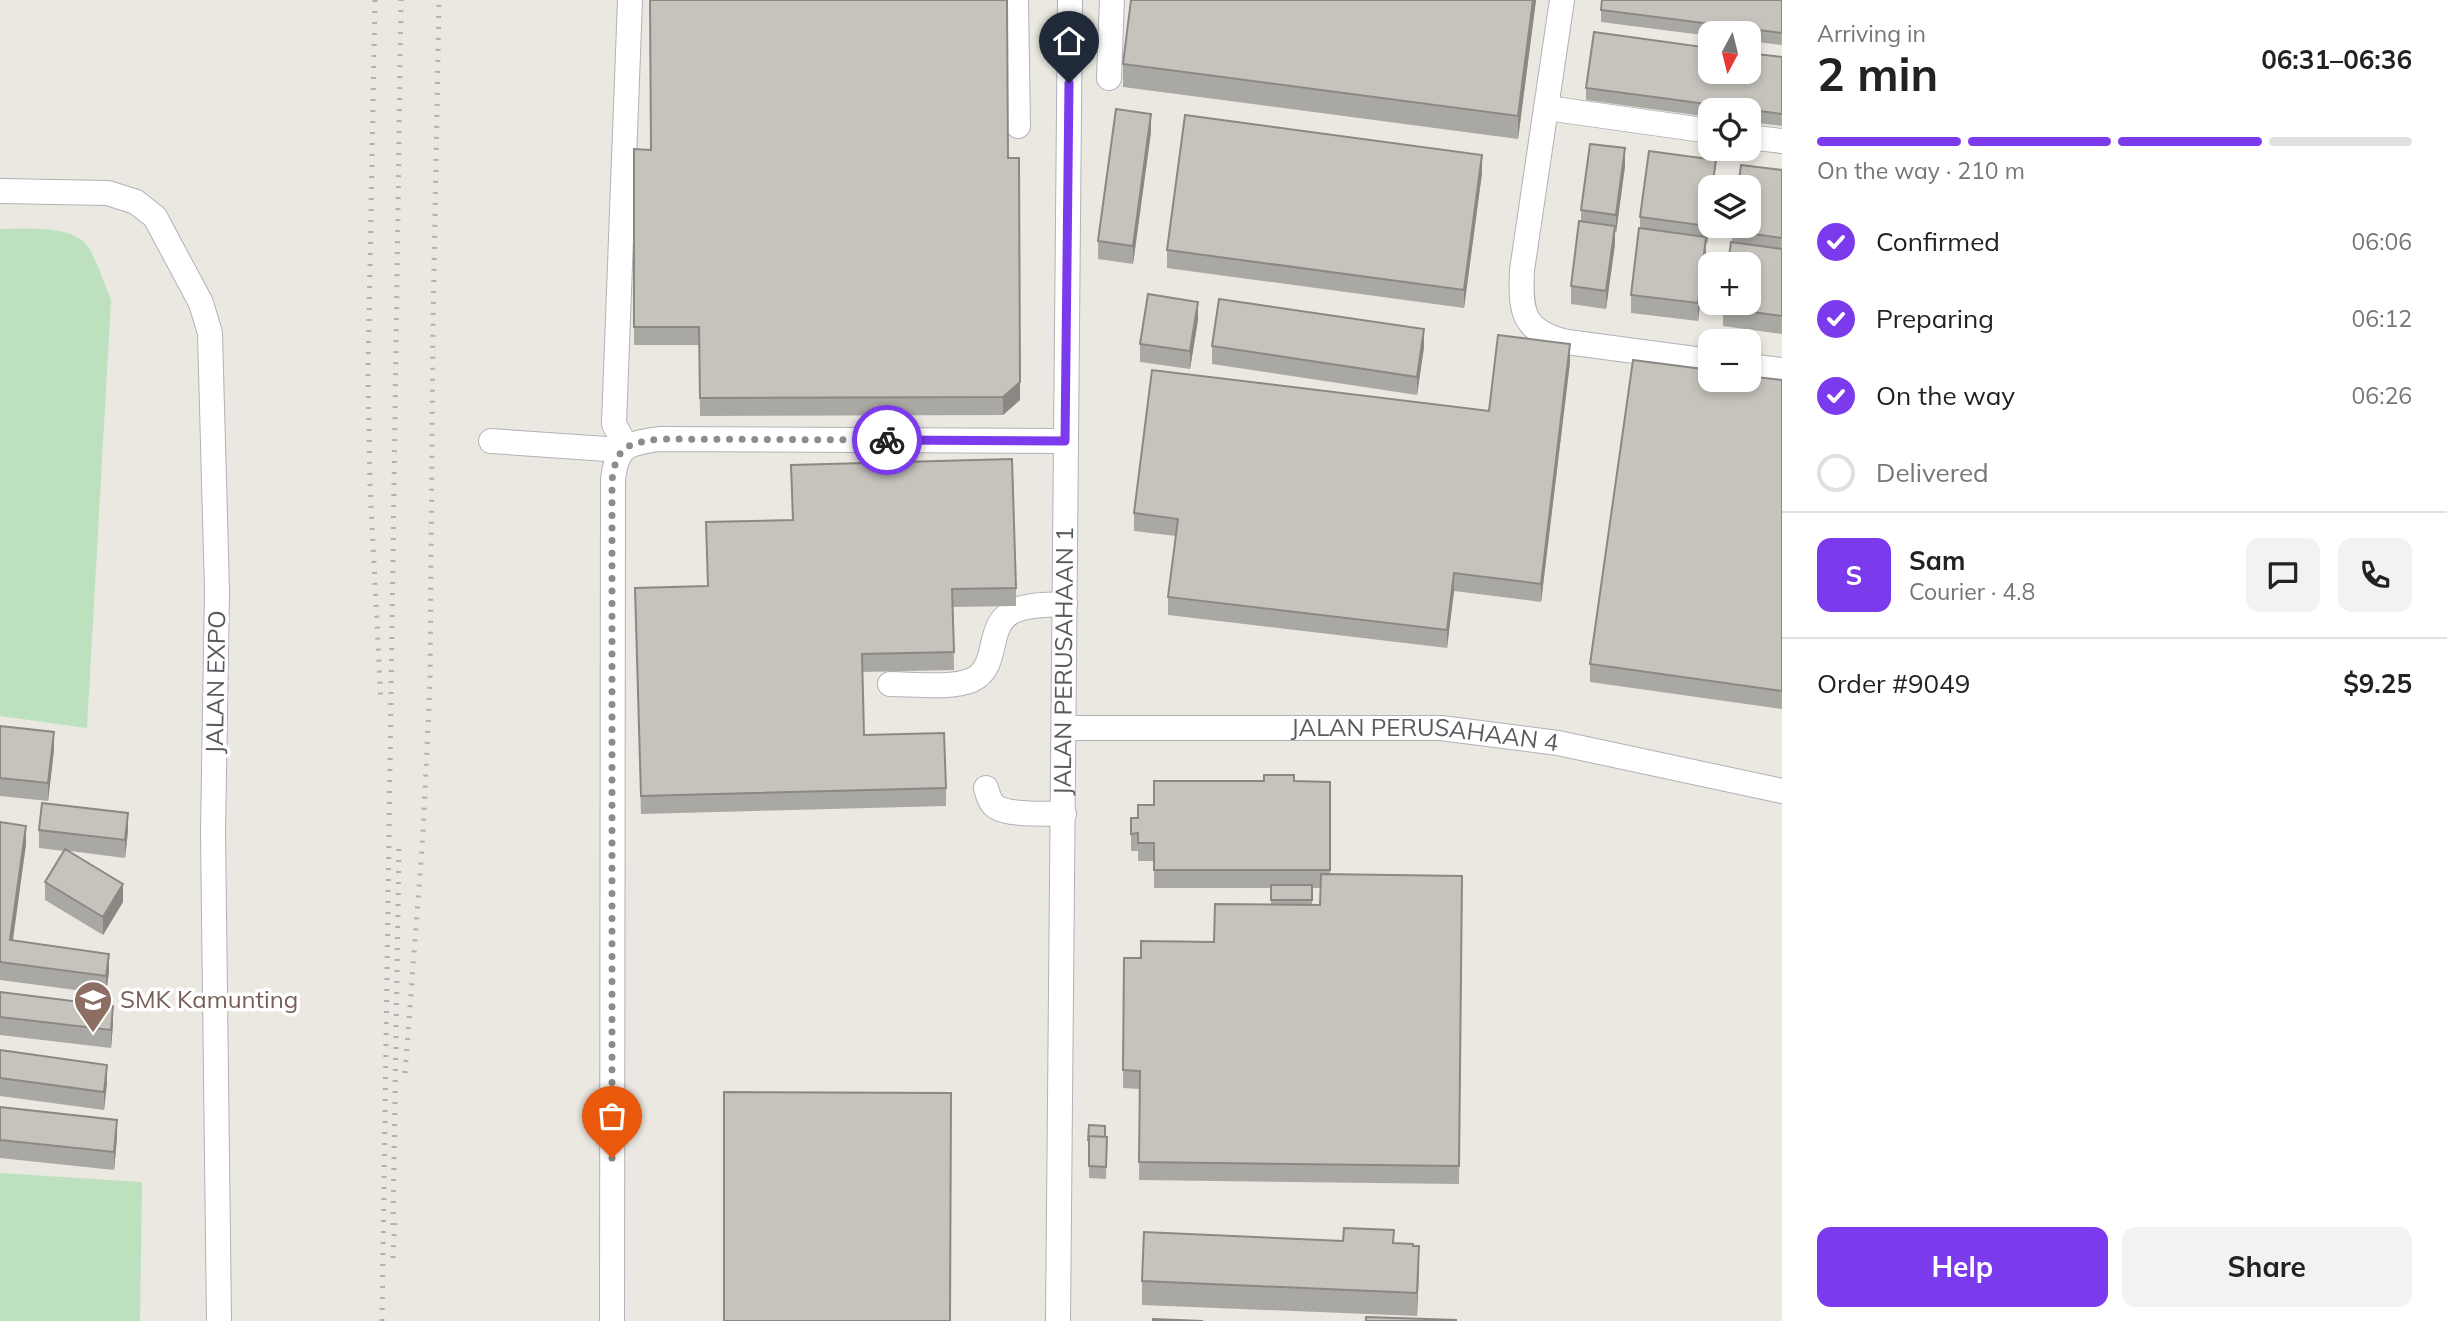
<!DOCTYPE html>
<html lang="en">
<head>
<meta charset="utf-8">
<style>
	:root { --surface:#fff; --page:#f2f2f2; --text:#222; --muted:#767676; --line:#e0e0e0; --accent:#7c3aed }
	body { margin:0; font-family:Mulish,sans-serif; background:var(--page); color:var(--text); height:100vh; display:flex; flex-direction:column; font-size:26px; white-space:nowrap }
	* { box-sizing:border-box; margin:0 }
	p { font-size:23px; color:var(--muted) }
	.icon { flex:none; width:38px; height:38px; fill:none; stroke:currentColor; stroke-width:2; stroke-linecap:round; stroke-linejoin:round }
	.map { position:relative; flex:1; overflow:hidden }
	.drawer { display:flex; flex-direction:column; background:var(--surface); width:665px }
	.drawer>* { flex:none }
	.needle { width:46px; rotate:187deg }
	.fabs { position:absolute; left:1698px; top:21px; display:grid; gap:14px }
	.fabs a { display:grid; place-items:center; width:63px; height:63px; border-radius:14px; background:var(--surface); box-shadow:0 4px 10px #0003; font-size:35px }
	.pin { position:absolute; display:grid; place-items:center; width:60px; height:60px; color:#fff; margin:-72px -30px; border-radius:50% 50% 50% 0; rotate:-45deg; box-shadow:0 0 7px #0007 }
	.pin .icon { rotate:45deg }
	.courier { position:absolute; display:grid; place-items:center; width:70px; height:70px; margin:-35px; border:5px solid #7c3aed; border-radius:50%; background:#fff; color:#222; box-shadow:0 2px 9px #0007 }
	.overview em { font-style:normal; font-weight:700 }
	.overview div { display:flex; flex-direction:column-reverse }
	.overview { display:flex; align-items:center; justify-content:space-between; height:119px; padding:0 35px }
	h1 { font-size:46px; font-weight:700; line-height:52px }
	.bar { display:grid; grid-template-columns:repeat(4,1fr); gap:10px 7px; align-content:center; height:84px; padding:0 35px }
	.bar i { height:9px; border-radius:5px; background:var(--line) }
	.bar .selected { background:var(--accent) }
	.bar p { grid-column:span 4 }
	.line { display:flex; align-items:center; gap:18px; padding:0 35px; border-top:2px solid var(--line) }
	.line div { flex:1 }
	.round { display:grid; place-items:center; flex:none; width:74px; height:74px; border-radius:14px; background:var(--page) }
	ol { padding:0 35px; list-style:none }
	li { display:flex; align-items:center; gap:21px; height:77px }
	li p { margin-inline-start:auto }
	li .icon { padding:7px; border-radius:50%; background:var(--accent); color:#fff; stroke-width:4 }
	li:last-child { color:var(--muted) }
	li i { width:38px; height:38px; border:4px solid var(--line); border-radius:50% }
	.cta { display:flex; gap:14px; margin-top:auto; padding:14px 35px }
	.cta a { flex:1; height:80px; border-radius:14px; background:var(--accent); color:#fff; font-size:28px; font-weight:700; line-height:80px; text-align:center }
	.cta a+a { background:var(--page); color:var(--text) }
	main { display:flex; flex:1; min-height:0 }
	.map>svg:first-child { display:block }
	.garden { fill:#bde1be }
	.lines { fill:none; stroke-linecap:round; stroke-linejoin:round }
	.minor-casing { stroke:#b0b2b7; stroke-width:26 }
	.minor { stroke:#fff; stroke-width:24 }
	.rail { stroke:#b0b1b1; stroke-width:5; stroke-dasharray:2 9; stroke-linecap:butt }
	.wall { fill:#aaa8a3; fill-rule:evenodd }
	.shaded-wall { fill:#8b8884 }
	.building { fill:#c6c3bd; stroke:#8b8884; stroke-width:2 }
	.done { stroke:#8b8d8d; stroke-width:7; stroke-dasharray:0 12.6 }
	.route { stroke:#7c3aed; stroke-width:9 }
	.labels { text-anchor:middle; stroke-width:7; stroke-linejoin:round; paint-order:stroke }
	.street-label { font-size:24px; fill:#585c60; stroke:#fff }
	.education-label { font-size:24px; fill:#785e54; stroke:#fff; text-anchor:start }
</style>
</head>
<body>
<main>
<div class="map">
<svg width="1782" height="1321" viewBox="0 0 1782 1321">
	<rect width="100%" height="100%" fill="#eae8e0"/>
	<path class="garden" d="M0,229C24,229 75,224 89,248C98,264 104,283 111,300L87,728L0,716Z
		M0,1173L142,1182L140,1321H0Z"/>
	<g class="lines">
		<defs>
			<g id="minor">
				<path d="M1016,0L1018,126"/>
				<path d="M1562,0L1522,270C1520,314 1523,331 1567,342L1710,361"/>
				<path d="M1109,78L1112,0"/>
				<path d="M1547,108L1710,131"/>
				<path d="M1748,137L1782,141"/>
				<path d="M0,191L108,193L136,202L155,217L201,303L210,333L217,591L213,832L219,1321"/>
				<path d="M1748,366L1782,370"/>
				<path d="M491,441L621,450"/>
				<path d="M629,445L622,439L614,424L630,0"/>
				<path d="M890,684C913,684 951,689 972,680C1002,666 983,623 1016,610C1031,604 1049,605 1065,604"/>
				<path id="s1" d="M1065,728H1441L1558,743L1782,791"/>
				<path d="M986,788C988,795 990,803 996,807C1010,816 1047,813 1064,814"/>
				<path d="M612,1321L613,480C617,445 627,444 659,439L1065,441"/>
				<path id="s2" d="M1058,1321L1070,0"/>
			</g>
		</defs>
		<use href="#minor" class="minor-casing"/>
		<use href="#minor" class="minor"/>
		<path class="rail" d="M375,0L368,373L370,484L381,703
			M405,1073L423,834L430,683L433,323L439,0
			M393,1225L399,843
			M393,1258L395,1217
			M382,1321L401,0"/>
	</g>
	<path class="wall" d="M1131,0H1536L1518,139L1123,87V64Z
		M1782,0V45L1748,41V33H1710V36L1601,22V10Z
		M1782,57V126L1748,122V110H1710V117L1586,100V88Z
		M1151,132L1133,264L1098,259V241Z
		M634,149L1008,158L1020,400L1003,415L700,416L699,345H634Z
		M1625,166L1616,233L1615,232V244L1606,309L1571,304V286L1581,221V210Z
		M1782,170V334L1723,326V308L1732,242V231Z
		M1482,173L1464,308L1167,268V250Z
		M1716,178L1714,187H1710L1707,244H1706V255L1698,321L1631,313V295L1640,228V217Z
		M1198,320L1190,369L1140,362V344Z
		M1212,346L1424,347L1417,395L1212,364Z
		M1570,362L1541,602L1454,591L1447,648L1168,615V597L1176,536L1134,531V513L1489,411Z
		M1782,380V709L1590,682V664Z
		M635,588H1016V606L953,607L954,670L862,672L864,735L946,788V806L641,814Z
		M0,726L54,750L48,801L0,796Z
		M1294,781L1330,782V874L1462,876L1459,1184L1139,1180L1140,1089L1123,1088L1124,958H1141L1214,942L1271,905V888H1154V861H1138V851H1131V818H1138L1154,805ZM1312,888H1321L1320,905H1312Z
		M0,822L26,844L13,941L109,972L106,994L0,980Z
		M39,830L128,831L125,858L70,851L123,902L103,935L45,900V882L64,851L39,848Z
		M0,992L113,1024L111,1048L0,1035Z
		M0,1050L107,1083L104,1110L0,1096Z
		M0,1107L117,1138L114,1170L0,1158Z
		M1089,1125L1107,1137L1106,1179L1089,1178Z
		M1394,1243L1419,1270L1417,1316L1142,1305V1281Z"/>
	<path class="shaded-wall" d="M1533,0H1536L1518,139V116Z
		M1151,114V132L1133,264V246Z
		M1625,148V166L1616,233V215Z
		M1482,155V173L1464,308V290Z
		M1716,160L1714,187H1712Z
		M1710,207V225L1707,244V226Z
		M1615,226V244L1606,309V291Z
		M1706,237V255L1698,321V303Z
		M1198,302V320L1190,369V351Z
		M1424,329V347L1417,395V377Z
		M1570,344V362L1541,602V584Z
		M1020,382V400L1003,415V397Z
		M1454,573V591L1447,648V630Z
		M54,732V750L48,801V783Z
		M128,813V831L125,858V840Z
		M26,826V844L10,958V940Z
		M123,884V902L103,935V917Z
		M109,954V972L106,994V976Z
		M113,1006V1024L111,1048V1030Z
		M107,1065V1083L104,1110V1092Z
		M117,1120V1138L114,1170V1152Z
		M1419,1246V1270L1417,1316V1293Z"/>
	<path class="building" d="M650,0H1007L1008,158H1019L1020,382L1003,397L700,398L699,327H634V149L651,150Z
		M1131,0H1533L1518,116L1123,64Z
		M1602,0H1782V33L1601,10Z
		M1594,32L1710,48V72H1748V53L1782,57V114L1586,88Z
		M1116,109L1151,114L1133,246L1098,241Z
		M1185,115L1482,155L1464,290L1167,250Z
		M1590,144L1625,148L1616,215L1581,210Z
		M1649,151L1716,160L1712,187H1710V207L1707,226L1640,217Z
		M1741,165L1782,170V238L1732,231L1733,226H1748V187H1738Z
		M1579,221L1615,226L1606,291L1571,286Z
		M1639,228L1706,237L1698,303L1631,295Z
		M1731,242L1782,249V316L1723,308V303H1748V264H1728Z
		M1148,294L1198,302L1190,351L1140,344Z
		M1219,299L1424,329L1417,377L1212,346Z
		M1498,335L1570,344L1541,584L1454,573L1447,630L1168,597L1178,519L1134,513L1152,370L1489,411Z
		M1633,360L1710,370V380H1748V376L1782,380V691L1590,664Z
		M1012,459L1016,588L952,589L954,652L862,654L864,735L944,733L946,788L641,796L635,588L708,586L706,522L793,520L791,465Z
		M0,726L54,732L48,783L0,778Z
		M1264,775H1294V781L1330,782V870H1154V843H1138V833L1131,834V818H1138V805H1154V781H1264Z
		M42,803L128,813L125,840L39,830Z
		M0,822L26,826L10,940L109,954L106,976L0,962Z
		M65,849L123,884L103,917L45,882Z
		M1321,874L1462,876L1459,1166L1139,1162L1140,1071L1123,1070L1124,958H1141V941L1214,942L1215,904L1320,905Z
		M1271,885H1312V900H1271Z
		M0,992L113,1006L111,1030L0,1017Z
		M0,1050L107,1065L104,1092L0,1078Z
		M724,1092L951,1093L950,1321H724Z
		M0,1107L117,1120L114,1152L0,1140Z
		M1089,1125L1105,1126V1137L1089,1136L1088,1141Z
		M1089,1136L1107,1137L1106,1167L1089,1166Z
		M1344,1228L1394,1230L1393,1243L1413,1244V1246H1419L1417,1293L1142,1281L1144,1232L1343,1241Z
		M1366,1317L1456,1320V1321H1366Z
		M1153,1319L1203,1321H1153Z"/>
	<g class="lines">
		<path class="done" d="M612,1158V480C617,445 627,444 659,439L887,440"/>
		<path class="route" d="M887,440L1065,441L1069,83"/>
	</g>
	<defs>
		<symbol id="school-pin" viewBox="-11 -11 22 30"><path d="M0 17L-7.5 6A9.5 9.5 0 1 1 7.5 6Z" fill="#8d6e63" stroke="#fff"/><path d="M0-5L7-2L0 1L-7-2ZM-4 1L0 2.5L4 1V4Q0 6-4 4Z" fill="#fff"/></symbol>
	</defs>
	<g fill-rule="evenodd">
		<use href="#school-pin" x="71" y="978" width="44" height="60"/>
	</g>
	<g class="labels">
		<g class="street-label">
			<text dy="8" stroke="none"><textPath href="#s2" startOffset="660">JALAN PERUSAHAAN 1</textPath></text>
			<text transform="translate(216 682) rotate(-89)" y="8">JALAN EXPO</text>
			<text dy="8" stroke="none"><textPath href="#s1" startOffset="360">JALAN PERUSAHAAN 4</textPath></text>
		</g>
		<g class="education-label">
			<text x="120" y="1008">SMK Kamunting</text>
		</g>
	</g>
</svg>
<div class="fabs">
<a><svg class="needle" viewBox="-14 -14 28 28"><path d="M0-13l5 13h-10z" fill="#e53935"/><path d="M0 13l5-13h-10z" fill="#767676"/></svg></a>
<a><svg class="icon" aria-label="locate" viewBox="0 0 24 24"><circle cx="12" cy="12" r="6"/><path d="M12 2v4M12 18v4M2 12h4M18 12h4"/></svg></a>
<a><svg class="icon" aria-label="layers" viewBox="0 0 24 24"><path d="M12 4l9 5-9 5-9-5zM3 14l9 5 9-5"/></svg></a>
<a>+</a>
<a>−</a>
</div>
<div class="pin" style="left:612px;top:1158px;background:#ea580c"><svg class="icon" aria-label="bag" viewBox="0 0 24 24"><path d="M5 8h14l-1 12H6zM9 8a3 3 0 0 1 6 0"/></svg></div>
<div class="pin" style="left:1069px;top:83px;background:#1f2937"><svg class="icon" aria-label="home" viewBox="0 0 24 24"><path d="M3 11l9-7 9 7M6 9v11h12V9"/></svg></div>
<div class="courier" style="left:887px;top:440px"><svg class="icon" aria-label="bike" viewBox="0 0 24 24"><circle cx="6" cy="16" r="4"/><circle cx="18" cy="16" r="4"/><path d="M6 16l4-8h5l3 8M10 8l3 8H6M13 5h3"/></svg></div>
</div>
<section class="drawer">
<div class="overview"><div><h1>2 min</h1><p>Arriving in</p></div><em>06:31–06:36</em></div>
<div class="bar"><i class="selected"></i><i class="selected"></i><i class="selected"></i><i></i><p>On the way · 210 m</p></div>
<ol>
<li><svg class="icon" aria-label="check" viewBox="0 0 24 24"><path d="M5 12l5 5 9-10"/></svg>Confirmed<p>06:06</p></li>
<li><svg class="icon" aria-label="check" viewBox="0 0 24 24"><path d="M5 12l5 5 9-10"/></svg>Preparing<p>06:12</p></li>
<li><svg class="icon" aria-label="check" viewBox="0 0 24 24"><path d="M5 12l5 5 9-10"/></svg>On the way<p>06:26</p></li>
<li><i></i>Delivered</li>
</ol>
<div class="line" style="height:126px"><b class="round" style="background:var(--accent);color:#fff">S</b><div><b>Sam</b><p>Courier · 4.8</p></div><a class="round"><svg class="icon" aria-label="chat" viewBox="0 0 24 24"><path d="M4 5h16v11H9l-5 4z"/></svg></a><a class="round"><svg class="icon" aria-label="phone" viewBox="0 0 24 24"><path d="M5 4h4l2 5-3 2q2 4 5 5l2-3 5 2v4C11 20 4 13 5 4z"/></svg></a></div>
<div class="line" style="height:91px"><div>Order #9049</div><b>$9.25</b></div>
<div class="cta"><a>Help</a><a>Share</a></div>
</section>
</main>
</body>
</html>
